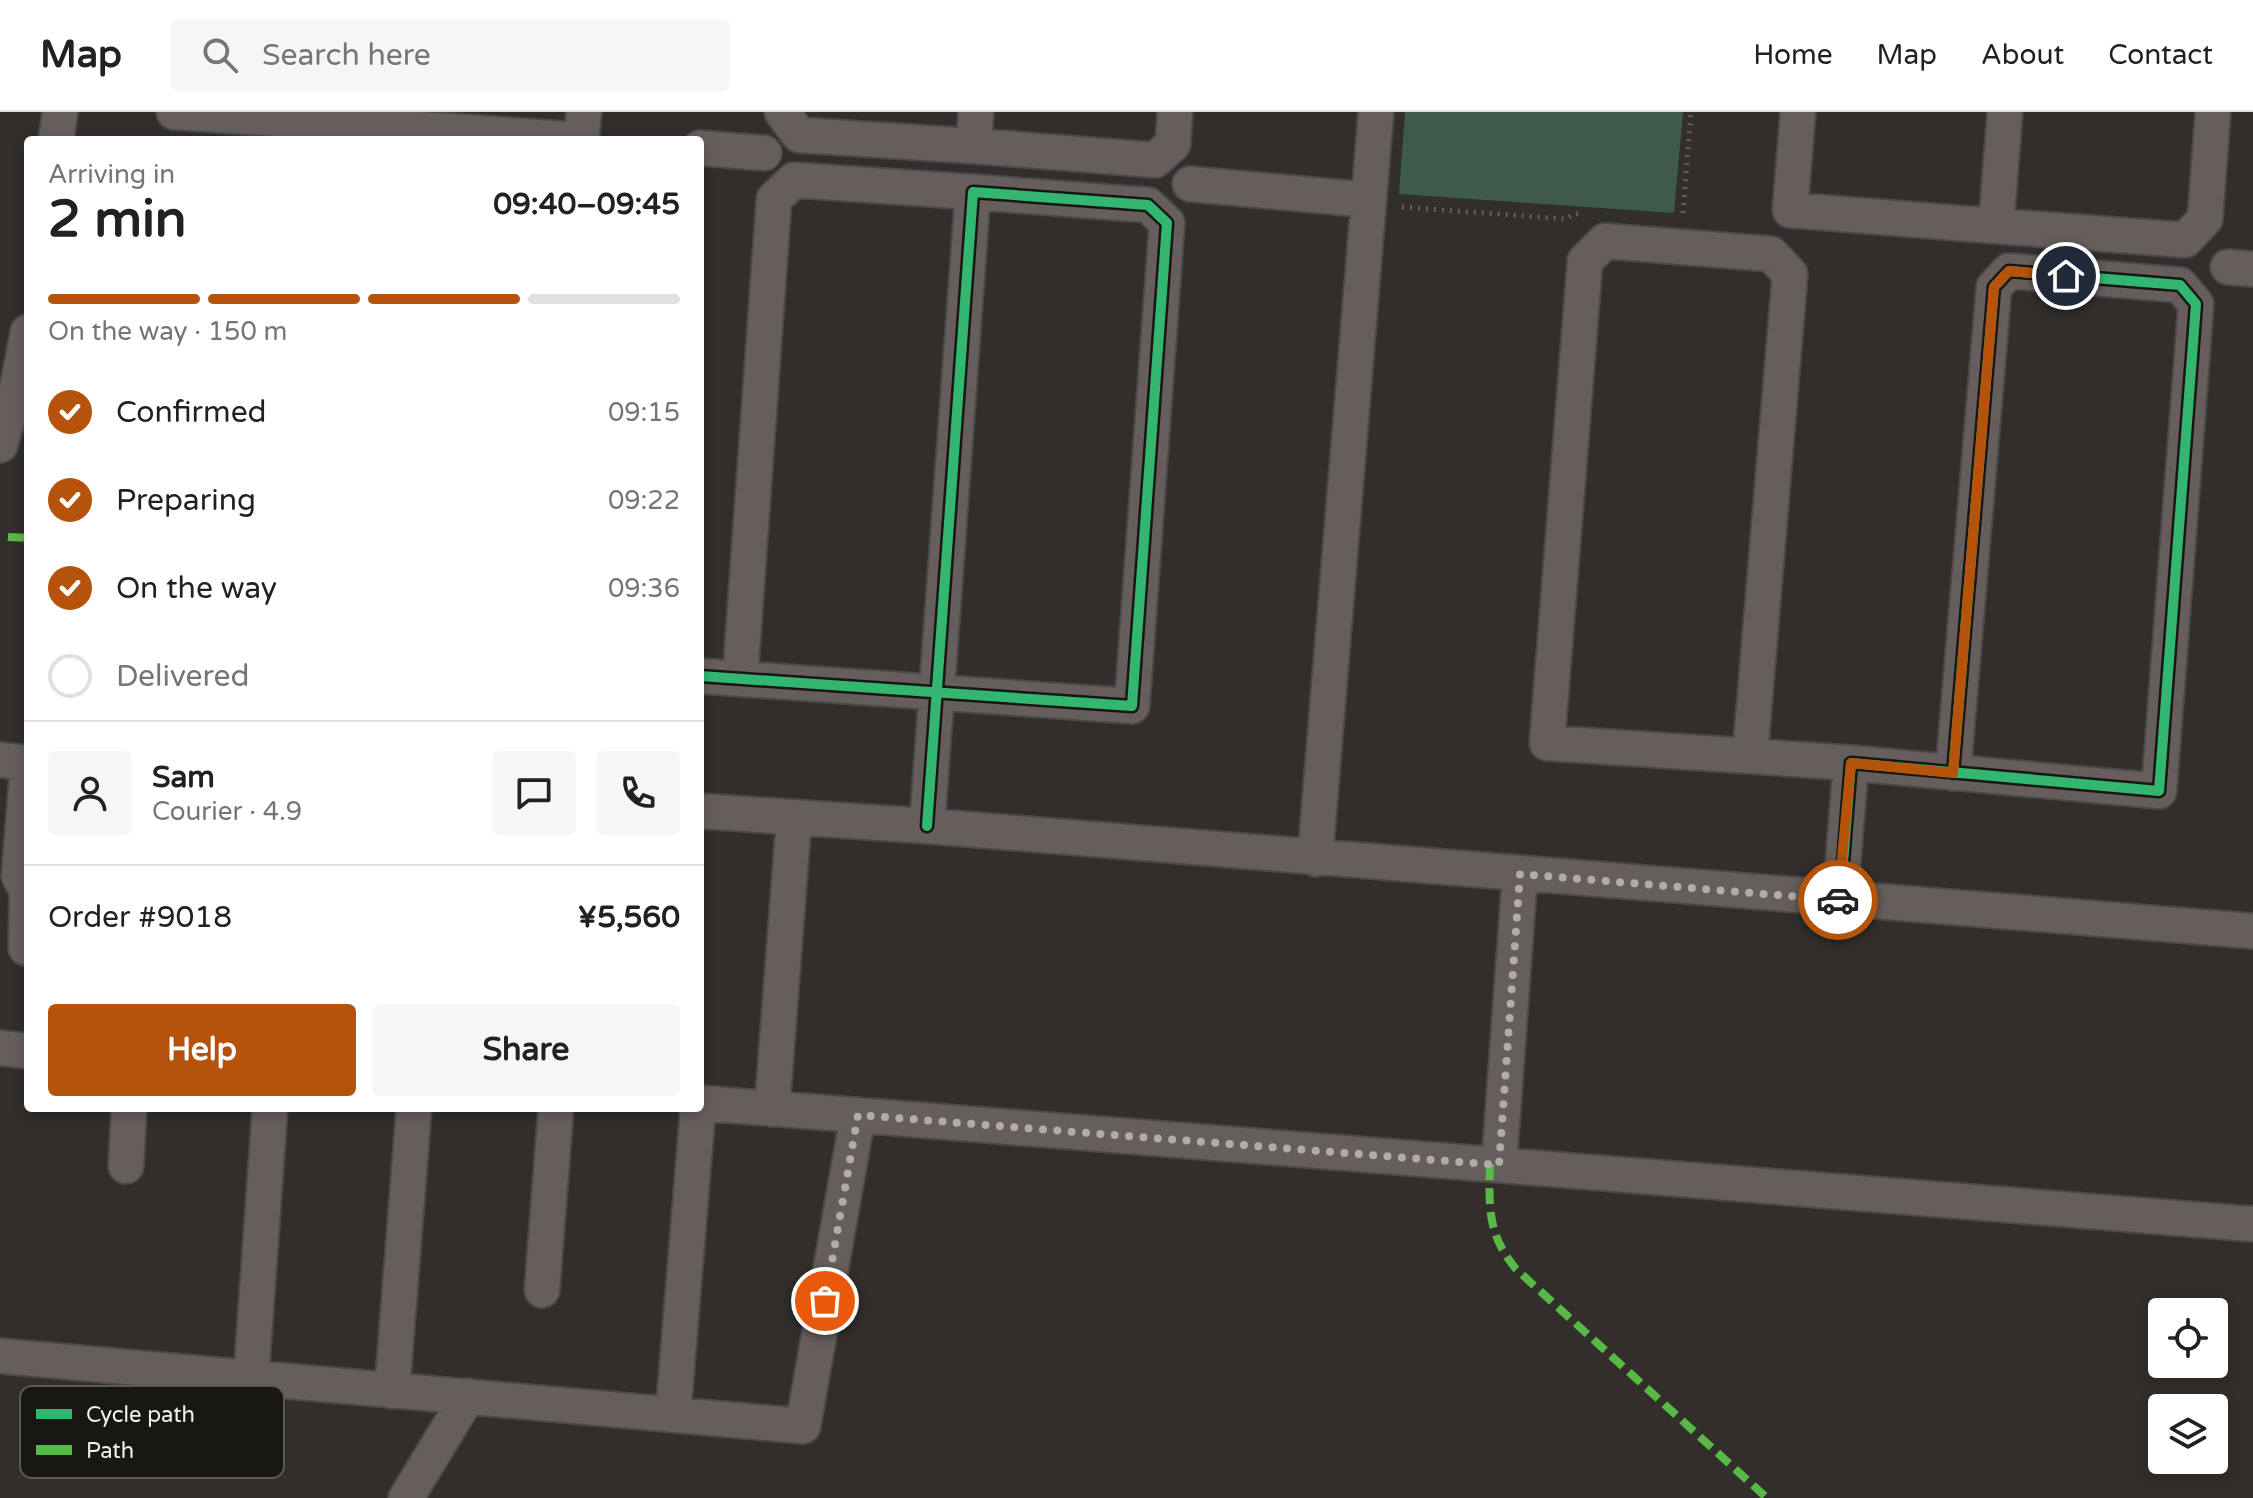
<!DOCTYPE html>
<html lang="en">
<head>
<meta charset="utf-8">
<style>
	:root { --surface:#fff; --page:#f6f6f6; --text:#202124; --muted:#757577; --line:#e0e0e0; --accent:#b45309 }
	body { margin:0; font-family:"Varela Round",sans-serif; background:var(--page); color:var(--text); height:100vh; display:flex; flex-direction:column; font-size:30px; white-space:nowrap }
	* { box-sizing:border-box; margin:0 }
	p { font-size:26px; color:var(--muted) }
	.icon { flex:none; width:44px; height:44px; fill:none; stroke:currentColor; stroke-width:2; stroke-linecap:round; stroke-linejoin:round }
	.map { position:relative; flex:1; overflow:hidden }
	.panel { position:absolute; left:24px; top:24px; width:680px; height:976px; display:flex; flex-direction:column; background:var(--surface); border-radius:8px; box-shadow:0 4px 12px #0003 }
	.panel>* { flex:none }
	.fabs { position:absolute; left:2148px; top:1186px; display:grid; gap:16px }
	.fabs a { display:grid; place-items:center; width:80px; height:80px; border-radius:8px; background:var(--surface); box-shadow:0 4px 12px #0003; font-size:40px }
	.pin { position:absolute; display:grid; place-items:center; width:68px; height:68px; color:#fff; margin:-34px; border:4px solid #fff; border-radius:50%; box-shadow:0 2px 8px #0007 }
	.courier { position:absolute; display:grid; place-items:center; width:80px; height:80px; margin:-40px; border:6px solid #b45309; border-radius:50%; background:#fff; color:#222; box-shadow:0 2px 10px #0007 }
	.headline em { font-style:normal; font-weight:800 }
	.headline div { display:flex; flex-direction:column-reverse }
	.headline { display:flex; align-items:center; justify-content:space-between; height:136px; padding:0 24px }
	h1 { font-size:52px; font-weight:800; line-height:60px }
	.bar { display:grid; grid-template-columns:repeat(4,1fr); gap:12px 8px; align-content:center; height:96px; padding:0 24px }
	.bar i { height:10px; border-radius:6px; background:var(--line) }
	.bar .selected { background:var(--accent) }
	.bar p { grid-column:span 4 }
	.line { display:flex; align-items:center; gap:20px; padding:0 24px; border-top:2px solid var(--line) }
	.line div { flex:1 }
	.round { display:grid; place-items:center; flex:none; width:84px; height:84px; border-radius:8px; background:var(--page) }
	ol { padding:0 24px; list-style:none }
	li { display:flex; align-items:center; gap:24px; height:88px }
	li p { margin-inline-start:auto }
	li .icon { padding:8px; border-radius:50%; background:var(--accent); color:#fff; stroke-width:4 }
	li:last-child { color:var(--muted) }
	li i { width:44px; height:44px; border:4px solid var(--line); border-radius:50% }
	.action { display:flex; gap:16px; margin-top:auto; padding:16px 24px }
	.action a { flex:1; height:92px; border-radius:8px; background:var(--accent); color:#fff; font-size:32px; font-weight:800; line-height:92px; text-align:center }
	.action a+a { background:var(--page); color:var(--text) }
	header { display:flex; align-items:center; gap:48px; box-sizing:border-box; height:112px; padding:0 40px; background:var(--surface); border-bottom:2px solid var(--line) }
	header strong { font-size:38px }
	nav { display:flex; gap:44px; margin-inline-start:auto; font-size:28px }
	.search { width:560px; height:72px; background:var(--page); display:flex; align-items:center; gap:20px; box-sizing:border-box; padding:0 28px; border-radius:8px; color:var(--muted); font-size:30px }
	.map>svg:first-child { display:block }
	.green { fill:#3d5a4c }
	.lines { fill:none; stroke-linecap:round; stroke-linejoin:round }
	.minor-casing { stroke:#4b4947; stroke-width:38 }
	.path { stroke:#655f5c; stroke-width:5; stroke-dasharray:2 6; stroke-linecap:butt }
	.minor { stroke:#665e5c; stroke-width:34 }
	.quiet { stroke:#58b947; stroke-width:8; stroke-dasharray:16 8; stroke-linecap:butt }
	.cycleway-casing { stroke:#191714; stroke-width:15 }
	.cycleway { stroke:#33b770; stroke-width:10 }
	.done { stroke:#b0aca8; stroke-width:8; stroke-dasharray:0 14.4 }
	.route { stroke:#b45309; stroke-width:10 }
	.key { fill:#191714; stroke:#5b5855; stroke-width:2 }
	.key-label { font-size:22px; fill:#f4f0ec }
</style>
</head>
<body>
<header>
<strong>Map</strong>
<div class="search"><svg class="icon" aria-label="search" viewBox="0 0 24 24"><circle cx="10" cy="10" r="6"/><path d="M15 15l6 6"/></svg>Search here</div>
<nav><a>Home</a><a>Map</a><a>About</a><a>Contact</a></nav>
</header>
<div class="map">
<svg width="2253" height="1386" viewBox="0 0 2253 1386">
	<rect width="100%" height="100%" fill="#312e2b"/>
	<path class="green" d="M1405,0H1683L1674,101L1399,82Z"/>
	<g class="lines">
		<defs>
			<path id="minor" d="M174,0L581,28L584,0
				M782,0L799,23L974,34
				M976,0L974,34L1155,48L1173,32L1175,0
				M1798,0L1790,98L1996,114
				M2005,0L1996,114L2185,128L2205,107L2213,0
				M56,28L60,0
				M700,36L764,41
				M1190,72L1369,88
				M2228,155L2253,157
				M0,333L18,272L28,220
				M700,564L1132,594L1167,111L1148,93L973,80L927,714
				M740,567L774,87L794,68L973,80
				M1750,644L1547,631L1585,149L1605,129L1771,142L1790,162L1750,644L1851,651
				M0,648L28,651L19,764L27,778L26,836
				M700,699L927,714L2253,819
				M1315,747L1376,0
				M1840,788L1851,651L2159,679L2196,192L2180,173L2009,159L1994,175L1953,661
				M0,936L28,939
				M700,991L1499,1053L1520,762
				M772,997L794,706
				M1499,1053L2253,1112
				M126,1054L129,996
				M542,1178L556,996
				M0,1244L803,1314L858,1003
				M251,1267L270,996
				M392,1279L414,996
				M673,1303L698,996
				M406,1386L468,1284"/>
		</defs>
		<use href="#minor" class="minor-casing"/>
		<path class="path" d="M1402,95L1566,107L1574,102H1582
			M1683,101L1691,0"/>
		<use href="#minor" class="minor"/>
		<path class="quiet" d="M8,425L28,426
			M1490,1052C1489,1095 1487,1122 1516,1157L1767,1386"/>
		<defs>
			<path id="cycleway" d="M700,564L1132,594L1167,111L1148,93L973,80L927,714
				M1840,788L1851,651L2159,679L2196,192L2180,173L2009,159L1994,175L1953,661"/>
		</defs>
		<use href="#cycleway" class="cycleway-casing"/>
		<use href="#cycleway" class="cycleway"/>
	</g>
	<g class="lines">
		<path class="done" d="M825,1189L858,1003L1499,1053L1520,762L1838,788"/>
		<path class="route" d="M1838,788L1851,651L1953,661L1994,175L2009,159L2066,164"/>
	</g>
	<rect x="20" y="1274" width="264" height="92" rx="12" class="key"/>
	<rect x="36" y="1297" width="36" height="10" fill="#33b770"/>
	<rect x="36" y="1333" width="36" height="10" fill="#58b947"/>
	<g class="key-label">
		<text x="86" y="1310">Cycle path</text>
		<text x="86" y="1346">Path</text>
	</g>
</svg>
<div class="fabs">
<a><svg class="icon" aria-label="locate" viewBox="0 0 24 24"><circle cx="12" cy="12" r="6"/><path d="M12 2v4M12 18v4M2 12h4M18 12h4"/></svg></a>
<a><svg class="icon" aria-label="layers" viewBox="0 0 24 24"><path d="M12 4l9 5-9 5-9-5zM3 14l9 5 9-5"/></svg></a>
</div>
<div class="pin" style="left:825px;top:1189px;background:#ea580c"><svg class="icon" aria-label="bag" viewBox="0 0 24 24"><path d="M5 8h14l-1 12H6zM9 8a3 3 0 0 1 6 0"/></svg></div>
<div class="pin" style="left:2066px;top:164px;background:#1f2937"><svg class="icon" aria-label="home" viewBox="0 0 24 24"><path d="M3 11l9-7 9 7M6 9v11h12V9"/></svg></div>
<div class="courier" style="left:1838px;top:788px"><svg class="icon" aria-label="car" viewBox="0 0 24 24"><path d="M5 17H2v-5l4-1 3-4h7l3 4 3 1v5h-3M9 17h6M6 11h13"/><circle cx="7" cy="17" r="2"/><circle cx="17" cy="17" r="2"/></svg></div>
<section class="panel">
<div class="headline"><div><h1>2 min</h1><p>Arriving in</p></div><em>09:40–09:45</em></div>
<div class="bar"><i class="selected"></i><i class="selected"></i><i class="selected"></i><i></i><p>On the way · 150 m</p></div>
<ol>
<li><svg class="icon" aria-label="check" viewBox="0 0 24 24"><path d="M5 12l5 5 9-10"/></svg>Confirmed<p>09:15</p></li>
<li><svg class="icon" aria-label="check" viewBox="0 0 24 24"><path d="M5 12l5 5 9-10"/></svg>Preparing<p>09:22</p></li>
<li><svg class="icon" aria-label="check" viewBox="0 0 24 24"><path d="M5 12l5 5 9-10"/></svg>On the way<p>09:36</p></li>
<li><i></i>Delivered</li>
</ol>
<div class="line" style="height:144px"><a class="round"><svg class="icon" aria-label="person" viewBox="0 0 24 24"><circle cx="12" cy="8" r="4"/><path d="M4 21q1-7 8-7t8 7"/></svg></a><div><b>Sam</b><p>Courier · 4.9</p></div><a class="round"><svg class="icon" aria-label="chat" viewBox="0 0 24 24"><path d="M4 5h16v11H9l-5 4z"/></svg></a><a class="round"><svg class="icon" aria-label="phone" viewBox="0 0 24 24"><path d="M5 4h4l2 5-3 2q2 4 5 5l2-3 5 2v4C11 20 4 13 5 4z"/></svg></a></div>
<div class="line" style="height:104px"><div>Order #9018</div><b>¥5,560</b></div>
<div class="action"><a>Help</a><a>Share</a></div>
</section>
</div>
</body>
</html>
